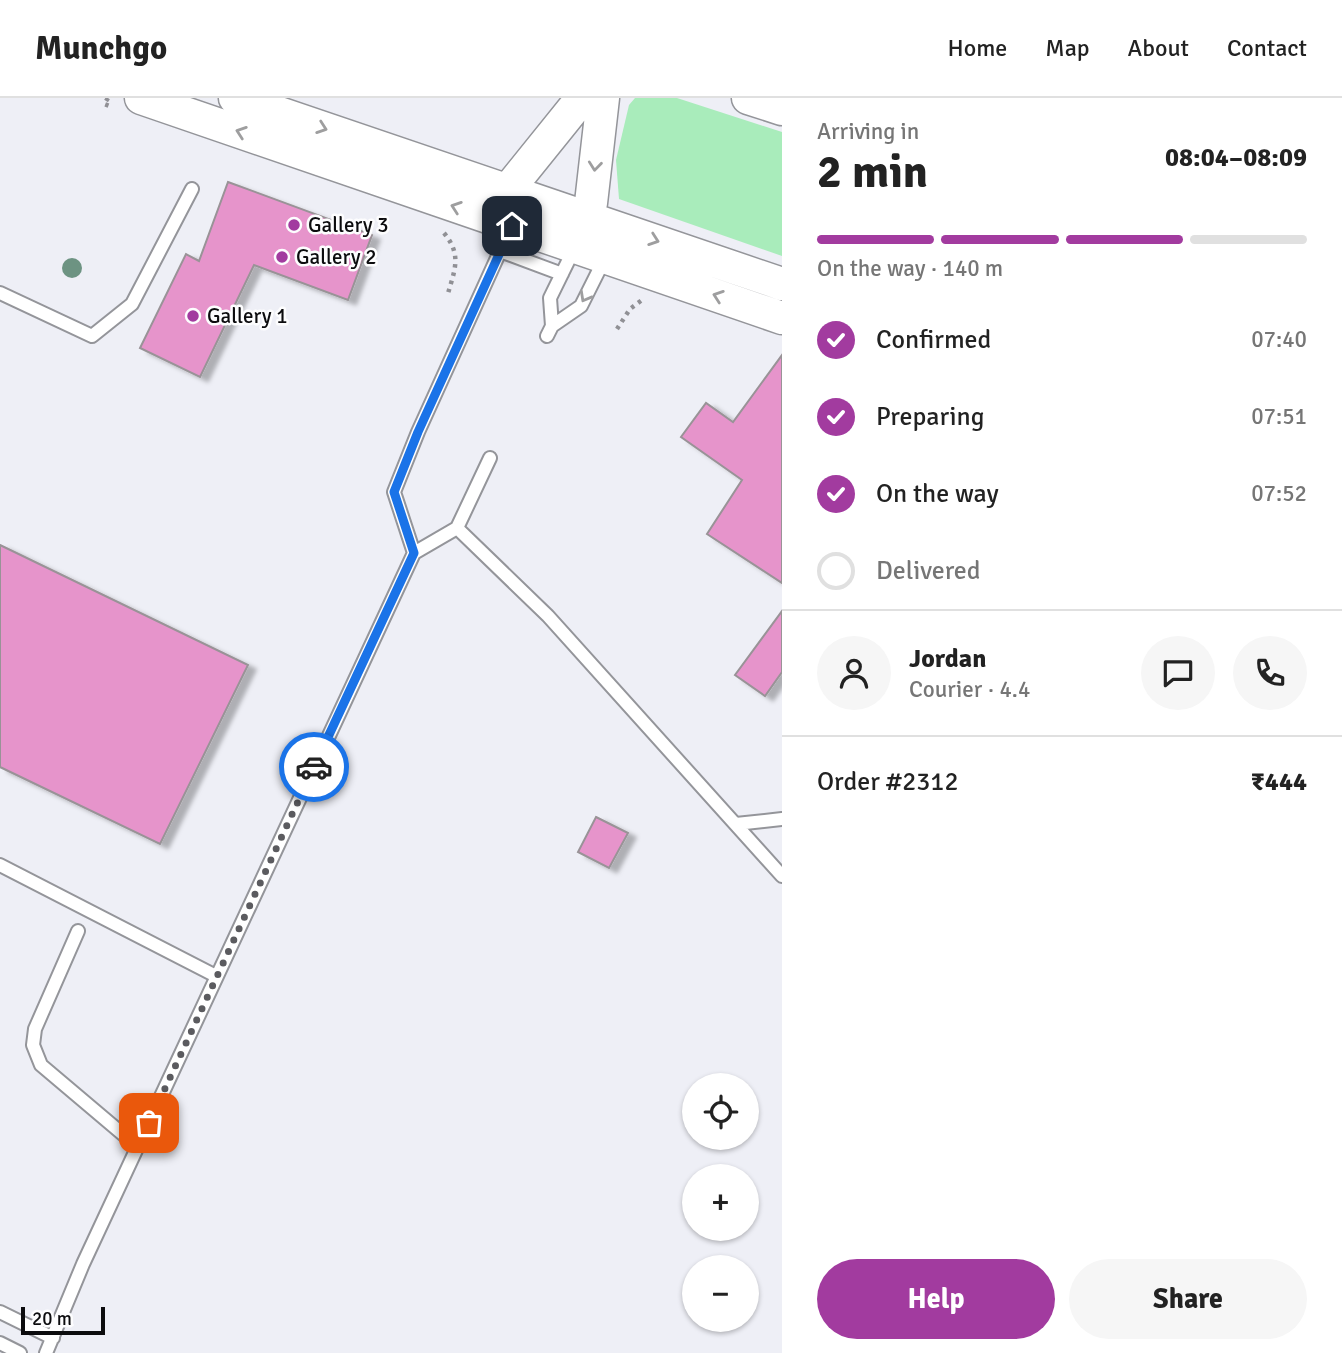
<!DOCTYPE html>
<html lang="en">
<head>
<meta charset="utf-8">
<style>
	:root { --surface:#fff; --page:#f6f6f6; --text:#222; --muted:#767676; --line:#e0e0e0; --accent:#a23b9f }
	body { margin:0; font-family:Signika,sans-serif; background:var(--page); color:var(--text); height:100vh; display:flex; flex-direction:column; font-size:26px; white-space:nowrap }
	* { box-sizing:border-box; margin:0 }
	p { font-size:23px; color:var(--muted) }
	.icon { flex:none; width:38px; height:38px; fill:none; stroke:currentColor; stroke-width:2; stroke-linecap:round; stroke-linejoin:round }
	.map { position:relative; flex:1; overflow:hidden }
	.drawer { display:flex; flex-direction:column; background:var(--surface); width:560px }
	.drawer>* { flex:none }
	.tools { position:absolute; left:682px; top:975px; display:grid; gap:14px }
	.tools a { display:grid; place-items:center; width:77px; height:77px; border-radius:50%; background:var(--surface); box-shadow:0 2px 5px #0004; font-size:35px }
	.scale { position:absolute; left:21px; bottom:18px; width:84px; box-sizing:border-box; padding-left:7px; border:4px solid #0c0c0e; border-top:0; font-size:19px; line-height:24px; white-space:nowrap; color:#0c0c0e; -webkit-text-stroke:5px #fdfdfe; paint-order:stroke }
	.pin { position:absolute; display:grid; place-items:center; width:60px; height:60px; color:#fff; margin:-30px; border-radius:14px; box-shadow:0 4px 10px #0006 }
	.courier { position:absolute; display:grid; place-items:center; width:70px; height:70px; margin:-35px; border:5px solid #1a73e8; border-radius:50%; background:#fff; color:#222; box-shadow:0 2px 9px #0007 }
	.overview em { font-style:normal; font-weight:800 }
	.overview div { display:flex; flex-direction:column-reverse }
	.overview { display:flex; align-items:center; justify-content:space-between; height:119px; padding:0 35px }
	h1 { font-size:46px; font-weight:800; line-height:52px }
	.bar { display:grid; grid-template-columns:repeat(4,1fr); gap:10px 7px; align-content:center; height:84px; padding:0 35px }
	.bar i { height:9px; border-radius:5px; background:var(--line) }
	.bar .current { background:var(--accent) }
	.bar p { grid-column:span 4 }
	.line { display:flex; align-items:center; gap:18px; padding:0 35px; border-top:2px solid var(--line) }
	.line div { flex:1 }
	.round { display:grid; place-items:center; flex:none; width:74px; height:74px; border-radius:37px; background:var(--page) }
	ol { padding:0 35px; list-style:none }
	li { display:flex; align-items:center; gap:21px; height:77px }
	li p { margin-inline-start:auto }
	li .icon { padding:7px; border-radius:50%; background:var(--accent); color:#fff; stroke-width:4 }
	li:last-child { color:var(--muted) }
	li i { width:38px; height:38px; border:4px solid var(--line); border-radius:50% }
	.action { display:flex; gap:14px; margin-top:auto; padding:14px 35px }
	.action a { flex:1; height:80px; border-radius:42px; background:var(--accent); color:#fff; font-size:28px; font-weight:800; line-height:80px; text-align:center }
	.action a+a { background:var(--page); color:var(--text) }
	header { display:flex; align-items:center; gap:42px; box-sizing:border-box; height:98px; padding:0 35px; background:var(--surface); border-bottom:2px solid var(--line) }
	header strong { font-size:33px }
	nav { display:flex; gap:38px; margin-inline-start:auto; font-size:24px }
	main { display:flex; flex:1; min-height:0 }
	.map>svg:first-child { display:block }
	.green { fill:#a9ecbb }
	.building { fill:#e694cb; stroke:#999397; stroke-width:2; filter:url(#shadow) }
	.lines { fill:none; stroke-linecap:round; stroke-linejoin:round }
	.lane-casing { stroke:#94959a; stroke-width:16 }
	.secondary-casing { stroke:#94959a; stroke-width:35 }
	.path { stroke:#909095; stroke-width:4.5; stroke-dasharray:3.5 5; stroke-linecap:butt }
	.lane { stroke:#fff; stroke-width:12 }
	.secondary { stroke:#fff; stroke-width:32 }
	.tree { fill:#6d9382 }
	.oneway { stroke:#9e9e9f }
	.done { stroke:#5b5b5f; stroke-width:7; stroke-dasharray:0 12.6 }
	.route { stroke:#1a73e8; stroke-width:9 }
	.poi-dot { fill:#a23b9f; stroke:#fdfdfe; stroke-width:2.5 }
	.labels { text-anchor:middle; stroke-width:5; stroke-linejoin:round; paint-order:stroke }
	.poi-label { font-size:21px; fill:#0c0c0e; stroke:#fdfdfe; text-anchor:start }
</style>
</head>
<body>
<header>
<strong>Munchgo</strong>
<nav><a>Home</a><a>Map</a><a>About</a><a>Contact</a></nav>
</header>
<main>
<div class="map">
<svg width="782" height="1255" viewBox="0 0 782 1255">
	<defs>
		<filter id="shadow"><feDropShadow dx="8" dy="4.5" stdDeviation="2" flood-color="#0004"/></filter>
	</defs>
	<rect width="100%" height="100%" fill="#eeeff6"/>
	<path class="green" d="M635,0H677L782,34V158L619,101L616,62L629,7Z"/>
	<path class="building" d="M228,84L372,137L348,202L254,167L200,279L140,250L186,156L199,163Z
		M782,257V485L707,436L742,382L681,339L706,305L733,324Z
		M0,447L248,567L160,746L0,669Z
		M782,513V574L765,598L735,577Z
		M596,719L628,735L609,770L578,754Z"/>
	<g class="lines">
		<defs>
			<path id="lane" d="M500,153L562,176
				M0,195L92,238L132,206L192,91
				M552,228L581,208L606,158
				M547,238L552,228L550,200L575,149
				M457,430L548,518L782,778
				M414,455L394,394L418,334L512,127
				M736,726L782,721
				M0,767L216,878
				M78,833L35,931L33,947L41,967L138,1049
				M0,1214L53,1240
				M0,1245L20,1255
				M46,1255L83,1166L414,455L457,430L490,360"/>
			<path id="secondary" d="M141,0L782,220
				M235,0L782,186
				M748,0L782,11
				M499,111L507,93L582,0
				M578,139L591,105L603,0"/>
		</defs>
		<use href="#lane" class="lane-casing"/>
		<use href="#secondary" class="secondary-casing"/>
		<path class="path" d="M108,0L104,6L112,9
			M444,135C463,158 454,173 447,199
			M617,231L630,211L642,202"/>
		<use href="#lane" class="lane"/>
		<use href="#secondary" class="secondary"/>
	</g>
	<circle class="tree" cx="72" cy="170" r="10"/>
	<defs><path id="oneway-chevron" d="M-2-3.5L2.5 0L-2 3.5" fill="none" stroke-width="1.6" stroke-linecap="round" stroke-linejoin="round" transform="scale(1.75)"/></defs>
	<g class="oneway">
		<use href="#oneway-chevron" transform="translate(322 30) rotate(19)"/>
		<use href="#oneway-chevron" transform="translate(241 34) rotate(-161)"/>
		<use href="#oneway-chevron" transform="translate(595 68) rotate(96)"/>
		<use href="#oneway-chevron" transform="translate(456 109) rotate(-161)"/>
		<use href="#oneway-chevron" transform="translate(654 142) rotate(19)"/>
		<use href="#oneway-chevron" transform="translate(718 198) rotate(-161)"/>
		<use href="#oneway-chevron" transform="translate(585 199) rotate(119)"/>
	</g>
	<g class="lines">
		<path class="done" d="M149,1025L314,669"/>
		<path class="route" d="M314,669L414,455L394,394L418,334L512,128"/>
	</g>
	<g class="poi-dot">
		<circle cx="294" cy="127" r="7"/>
		<circle cx="282" cy="159" r="7"/>
		<circle cx="193" cy="218" r="7"/>
	</g>
	<g class="labels">
		<g class="poi-label">
			<text x="308" y="134">Gallery 3</text>
			<text x="296" y="166">Gallery 2</text>
			<text x="207" y="225">Gallery 1</text>
		</g>
	</g>
</svg>
<div class="tools">
<a><svg class="icon" aria-label="locate" viewBox="0 0 24 24"><circle cx="12" cy="12" r="6"/><path d="M12 2v4M12 18v4M2 12h4M18 12h4"/></svg></a>
<a>+</a>
<a>−</a>
</div>
<div class="scale">20 m</div>
<div class="pin" style="left:149px;top:1025px;background:#ea580c"><svg class="icon" aria-label="bag" viewBox="0 0 24 24"><path d="M5 8h14l-1 12H6zM9 8a3 3 0 0 1 6 0"/></svg></div>
<div class="pin" style="left:512px;top:128px;background:#1f2937"><svg class="icon" aria-label="home" viewBox="0 0 24 24"><path d="M3 11l9-7 9 7M6 9v11h12V9"/></svg></div>
<div class="courier" style="left:314px;top:669px"><svg class="icon" aria-label="car" viewBox="0 0 24 24"><path d="M5 17H2v-5l4-1 3-4h7l3 4 3 1v5h-3M9 17h6M6 11h13"/><circle cx="7" cy="17" r="2"/><circle cx="17" cy="17" r="2"/></svg></div>
</div>
<section class="drawer">
<div class="overview"><div><h1>2 min</h1><p>Arriving in</p></div><em>08:04–08:09</em></div>
<div class="bar"><i class="current"></i><i class="current"></i><i class="current"></i><i></i><p>On the way · 140 m</p></div>
<ol>
<li><svg class="icon" aria-label="check" viewBox="0 0 24 24"><path d="M5 12l5 5 9-10"/></svg>Confirmed<p>07:40</p></li>
<li><svg class="icon" aria-label="check" viewBox="0 0 24 24"><path d="M5 12l5 5 9-10"/></svg>Preparing<p>07:51</p></li>
<li><svg class="icon" aria-label="check" viewBox="0 0 24 24"><path d="M5 12l5 5 9-10"/></svg>On the way<p>07:52</p></li>
<li><i></i>Delivered</li>
</ol>
<div class="line" style="height:126px"><a class="round"><svg class="icon" aria-label="person" viewBox="0 0 24 24"><circle cx="12" cy="8" r="4"/><path d="M4 21q1-7 8-7t8 7"/></svg></a><div><b>Jordan</b><p>Courier · 4.4</p></div><a class="round"><svg class="icon" aria-label="chat" viewBox="0 0 24 24"><path d="M4 5h16v11H9l-5 4z"/></svg></a><a class="round"><svg class="icon" aria-label="phone" viewBox="0 0 24 24"><path d="M5 4h4l2 5-3 2q2 4 5 5l2-3 5 2v4C11 20 4 13 5 4z"/></svg></a></div>
<div class="line" style="height:91px"><div>Order #2312</div><b>₹444</b></div>
<div class="action"><a>Help</a><a>Share</a></div>
</section>
</main>
</body>
</html>
